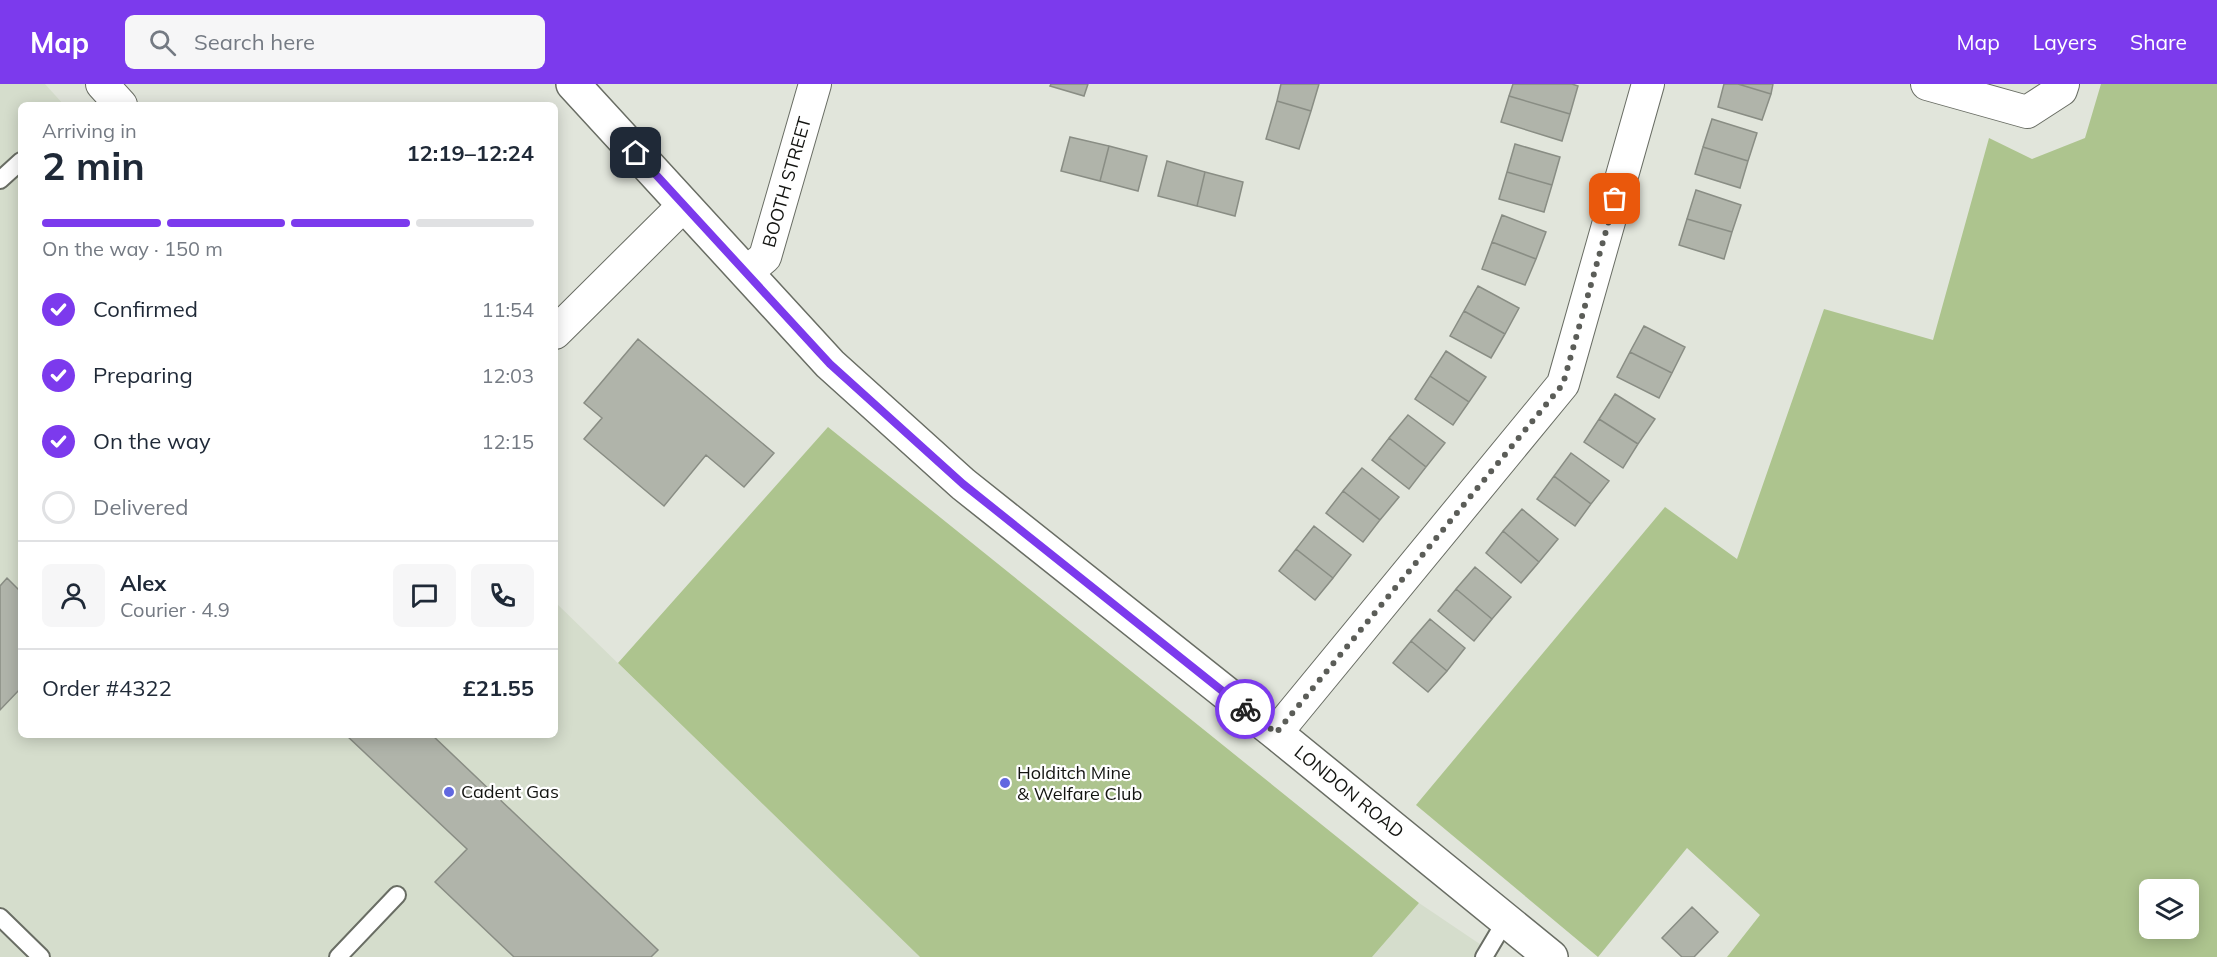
<!DOCTYPE html>
<html lang="en">
<head>
<meta charset="utf-8">
<style>
	:root { --surface:#fff; --page:#f6f6f7; --text:#1f2937; --muted:#747a83; --line:#e0e1e3; --accent:#7c3aed }
	body { margin:0; font-family:Mulish,sans-serif; background:var(--page); color:var(--text); height:100vh; display:flex; flex-direction:column; font-size:22px; white-space:nowrap }
	* { box-sizing:border-box; margin:0 }
	p { font-size:20px; color:var(--muted) }
	.icon { flex:none; width:33px; height:33px; fill:none; stroke:currentColor; stroke-width:2; stroke-linecap:round; stroke-linejoin:round }
	.map { position:relative; flex:1; overflow:hidden }
	.drawer { position:absolute; left:18px; top:18px; width:540px; height:636px; display:flex; flex-direction:column; background:var(--surface); border-radius:9px; box-shadow:0 3px 15px #0003 }
	.drawer>* { flex:none }
	.controls { position:absolute; left:2139px; top:795px; display:grid; gap:12px }
	.controls a { display:grid; place-items:center; width:60px; height:60px; border-radius:9px; background:var(--surface); box-shadow:0 3px 15px #0003; font-size:30px }
	.pin { position:absolute; display:grid; place-items:center; width:51px; height:51px; color:#fff; margin:-26px; border-radius:12px; box-shadow:0 3px 9px #0006 }
	.courier { position:absolute; display:grid; place-items:center; width:60px; height:60px; margin:-30px; border:4px solid #7c3aed; border-radius:50%; background:#fff; color:#222; box-shadow:0 2px 8px #0007 }
	.head em { font-style:normal; font-weight:700 }
	.head div { display:flex; flex-direction:column-reverse }
	.head { display:flex; align-items:center; justify-content:space-between; height:102px; padding:0 24px }
	h1 { font-size:39px; font-weight:700; line-height:45px }
	.bar { display:grid; grid-template-columns:repeat(4,1fr); gap:9px 6px; align-content:center; height:72px; padding:0 24px }
	.bar i { height:8px; border-radius:4px; background:var(--line) }
	.bar .active { background:var(--accent) }
	.bar p { grid-column:span 4 }
	.line { display:flex; align-items:center; gap:15px; padding:0 24px; border-top:2px solid var(--line) }
	.line div { flex:1 }
	.round { display:grid; place-items:center; flex:none; width:63px; height:63px; border-radius:9px; background:var(--page) }
	ol { padding:0 24px; list-style:none }
	li { display:flex; align-items:center; gap:18px; height:66px }
	li p { margin-inline-start:auto }
	li .icon { padding:6px; border-radius:50%; background:var(--accent); color:#fff; stroke-width:4 }
	li:last-child { color:var(--muted) }
	li i { width:33px; height:33px; border:3px solid var(--line); border-radius:50% }
	header { display:flex; align-items:center; gap:36px; box-sizing:border-box; height:84px; padding:0 30px; background:var(--accent); color:#fff }
	header strong { font-size:28px }
	nav { display:flex; gap:33px; margin-inline-start:auto; font-size:21px }
	.search { width:420px; height:54px; background:var(--page); display:flex; align-items:center; gap:15px; box-sizing:border-box; padding:0 21px; border-radius:9px; color:var(--muted); font-size:22px }
	.map>svg:first-child { display:block }
	.built { fill:#d5ddcc }
	.green { fill:#adc48e; fill-rule:evenodd }
	.building { fill:#b0b4aa; stroke:#898d84; stroke-width:1.5 }
	.lines { fill:none; stroke-linecap:round; stroke-linejoin:round }
	.service-casing { stroke:#696d64; stroke-width:20 }
	.minor-casing { stroke:#696d64; stroke-width:34 }
	.secondary-casing { stroke:#696d64; stroke-width:36 }
	.service { stroke:#fff; stroke-width:16 }
	.minor { stroke:#fff; stroke-width:32 }
	.secondary { stroke:#fff; stroke-width:33 }
	.done { stroke:#5b5d58; stroke-width:6; stroke-dasharray:0 10.8 }
	.route { stroke:#7c3aed; stroke-width:8 }
	.poi-dot { fill:#6168e0; stroke:#fff; stroke-width:2 }
	.labels { text-anchor:middle; stroke-width:4.5; stroke-linejoin:round; paint-order:stroke }
	.street-label { font-size:18px; fill:#131411; stroke:#fff }
	.poi-label { font-size:18px; fill:#131411; stroke:#fff; text-anchor:start }
</style>
</head>
<body>
<header>
<strong>Map</strong>
<div class="search"><svg class="icon" aria-label="search" viewBox="0 0 24 24"><circle cx="10" cy="10" r="6"/><path d="M15 15l6 6"/></svg>Search here</div>
<nav><a>Map</a><a>Layers</a><a>Share</a></nav>
</header>
<div class="map">
<svg width="2217" height="873" viewBox="0 0 2217 873">
	<rect width="100%" height="100%" fill="#e1e5db"/>
	<path class="built" d="M0,0H45L64,21H21V651H555V518L920,873H0Z
		M1419,819L1499,873H1372Z"/>
	<path class="green" d="M2101,0H2217V873H1727L1760,831L1687,764L1598,873L1416,721L1665,423L1737,475L1824,225L1933,256L1989,54L2032,75L2085,54ZM2150,806H2188V844H2150Z
		M828,343L1419,819L1372,873H920L618,579Z"/>
	<path class="building" d="M1051,0H1088L1084,12L1050,2Z
		M1281,0H1319L1311,27L1277,17Z
		M1513,0H1572L1578,2L1570,30L1509,12Z
		M1724,0H1738L1771,10L1762,36L1718,23Z
		M1738,0H1773L1771,10Z
		M1509,12L1570,30L1562,57L1501,38Z
		M1277,17L1311,27L1299,65L1266,55Z
		M1712,35L1757,49L1748,77L1703,63Z
		M1070,53L1109,62L1100,97L1061,87Z
		M1515,60L1560,73L1552,101L1507,88Z
		M1109,62L1147,72L1138,107L1100,97Z
		M1703,63L1748,77L1740,104L1695,90Z
		M1167,77L1205,88L1197,122L1158,112Z
		M1205,88L1243,98L1235,132L1197,122Z
		M1507,88L1552,101L1544,128L1499,115Z
		M1696,106L1741,121L1732,148L1687,135Z
		M1502,131L1546,148L1536,175L1492,158Z
		M1687,135L1732,148L1724,175L1679,161Z
		M1492,158L1536,175L1525,201L1482,185Z
		M1478,202L1519,224L1505,250L1464,227Z
		M1464,227L1505,250L1491,274L1450,252Z
		M1644,242L1685,263L1672,289L1630,268Z
		M638,255L774,369L744,403L706,371L664,422L584,355L602,334L584,319Z
		M1446,267L1486,293L1469,318L1430,292Z
		M1630,268L1672,289L1659,314L1617,293Z
		M1430,292L1469,318L1453,341L1415,315Z
		M1615,310L1655,335L1638,360L1599,335Z
		M1408,331L1445,359L1426,383L1389,354Z
		M1599,335L1638,360L1623,384L1584,358Z
		M1389,354L1426,383L1409,405L1372,376Z
		M1571,369L1609,397L1591,420L1554,392Z
		M1362,384L1399,413L1380,436L1343,407Z
		M1554,392L1591,420L1575,442L1537,415Z
		M1343,407L1380,436L1363,458L1326,429Z
		M1522,425L1558,455L1539,478L1503,447Z
		M1314,442L1351,471L1333,494L1296,465Z
		M1503,447L1539,478L1521,499L1486,469Z
		M1296,465L1333,494L1315,516L1279,487Z
		M1475,483L1511,513L1492,535L1456,505Z
		M7,494L21,508V604L0,626V502Z
		M1456,505L1492,535L1474,557L1438,527Z
		M1430,535L1465,564L1447,587L1411,557Z
		M1411,557L1447,587L1428,608L1393,579Z
		M346,651H432L658,866L651,873H514L435,798L467,765Z
		M1692,823L1718,848L1694,873H1682L1662,854Z"/>
	<g class="lines">
		<defs>
			<path id="service" d="M0,96L21,77
				M0,833L41,873
				M338,873L397,811
				M1484,873L1506,836"/>
			<path id="minor" d="M102,0L121,21
				M1927,0L2027,28L2061,6L2063,0
				M746,189L765,173L815,0
				M555,249L684,121
				M1276,649L1563,300L1648,0"/>
			<path id="secondary" d="M573,0L830,280L963,400L1276,649L1551,873"/>
		</defs>
		<use href="#service" class="service-casing"/>
		<use href="#minor" class="minor-casing"/>
		<use href="#secondary" class="secondary-casing"/>
		<use href="#service" class="service"/>
		<use href="#minor" class="minor"/>
		<use href="#secondary" class="secondary"/>
	</g>
	<g class="lines">
		<path class="done" d="M1245,625L1276,649L1563,300L1615,115"/>
		<path class="route" d="M636,69L830,280L963,400L1245,625"/>
	</g>
	<g class="poi-dot">
		<circle cx="1005" cy="699" r="6"/>
		<circle cx="449" cy="708" r="6"/>
	</g>
	<g class="labels">
		<g class="street-label">
			<text transform="translate(787 98) rotate(-74)" y="6">BOOTH STREET</text>
			<text transform="translate(1349 708) rotate(39)" y="6">LONDON ROAD</text>
		</g>
		<g class="poi-label">
			<text x="1017" y="695">Holditch Mine<tspan x="1017" dy="21">&amp; Welfare Club</tspan></text>
			<text x="461" y="714">Cadent Gas</text>
		</g>
	</g>
</svg>
<div class="controls">
<a><svg class="icon" aria-label="layers" viewBox="0 0 24 24"><path d="M12 4l9 5-9 5-9-5zM3 14l9 5 9-5"/></svg></a>
</div>
<div class="pin" style="left:1615px;top:115px;background:#ea580c"><svg class="icon" aria-label="bag" viewBox="0 0 24 24"><path d="M5 8h14l-1 12H6zM9 8a3 3 0 0 1 6 0"/></svg></div>
<div class="pin" style="left:636px;top:69px;background:#1f2937"><svg class="icon" aria-label="home" viewBox="0 0 24 24"><path d="M3 11l9-7 9 7M6 9v11h12V9"/></svg></div>
<div class="courier" style="left:1245px;top:625px"><svg class="icon" aria-label="bike" viewBox="0 0 24 24"><circle cx="6" cy="16" r="4"/><circle cx="18" cy="16" r="4"/><path d="M6 16l4-8h5l3 8M10 8l3 8H6M13 5h3"/></svg></div>
<section class="drawer">
<div class="head"><div><h1>2 min</h1><p>Arriving in</p></div><em>12:19–12:24</em></div>
<div class="bar"><i class="active"></i><i class="active"></i><i class="active"></i><i></i><p>On the way · 150 m</p></div>
<ol>
<li><svg class="icon" aria-label="check" viewBox="0 0 24 24"><path d="M5 12l5 5 9-10"/></svg>Confirmed<p>11:54</p></li>
<li><svg class="icon" aria-label="check" viewBox="0 0 24 24"><path d="M5 12l5 5 9-10"/></svg>Preparing<p>12:03</p></li>
<li><svg class="icon" aria-label="check" viewBox="0 0 24 24"><path d="M5 12l5 5 9-10"/></svg>On the way<p>12:15</p></li>
<li><i></i>Delivered</li>
</ol>
<div class="line" style="height:108px"><a class="round"><svg class="icon" aria-label="person" viewBox="0 0 24 24"><circle cx="12" cy="8" r="4"/><path d="M4 21q1-7 8-7t8 7"/></svg></a><div><b>Alex</b><p>Courier · 4.9</p></div><a class="round"><svg class="icon" aria-label="chat" viewBox="0 0 24 24"><path d="M4 5h16v11H9l-5 4z"/></svg></a><a class="round"><svg class="icon" aria-label="phone" viewBox="0 0 24 24"><path d="M5 4h4l2 5-3 2q2 4 5 5l2-3 5 2v4C11 20 4 13 5 4z"/></svg></a></div>
<div class="line" style="height:78px"><div>Order #4322</div><b>£21.55</b></div>
</section>
</div>
</body>
</html>
